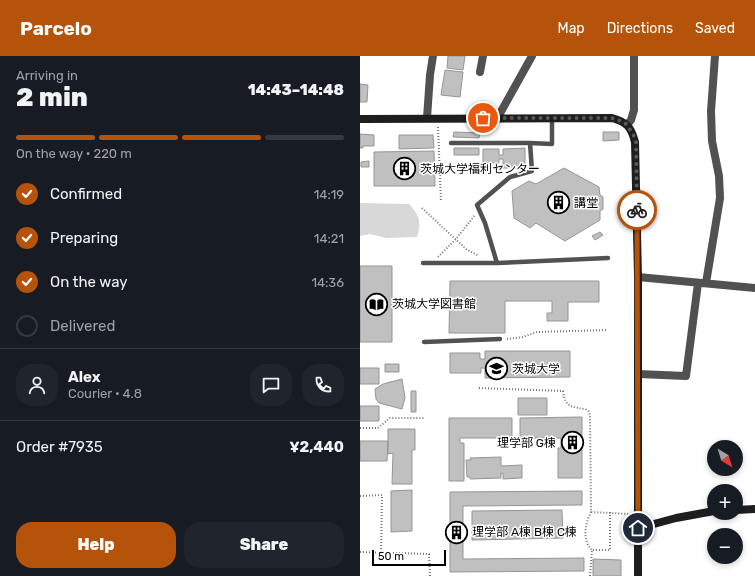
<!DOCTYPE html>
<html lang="en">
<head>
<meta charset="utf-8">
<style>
	:root { --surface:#171b24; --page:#20242c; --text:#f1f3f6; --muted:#9ea1a6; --line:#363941; --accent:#b45309 }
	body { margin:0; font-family:Rubik,"Noto Sans JP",sans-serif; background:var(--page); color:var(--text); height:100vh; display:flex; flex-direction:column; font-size:15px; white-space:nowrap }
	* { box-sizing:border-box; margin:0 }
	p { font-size:13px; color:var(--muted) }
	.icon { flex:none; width:22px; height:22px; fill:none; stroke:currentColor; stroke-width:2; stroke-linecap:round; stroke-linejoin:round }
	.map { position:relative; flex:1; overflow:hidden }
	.panel { display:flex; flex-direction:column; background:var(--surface); width:360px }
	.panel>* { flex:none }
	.needle { width:26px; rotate:142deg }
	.fabs { position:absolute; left:347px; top:384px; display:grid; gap:8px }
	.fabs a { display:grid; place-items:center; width:36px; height:36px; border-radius:50%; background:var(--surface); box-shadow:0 2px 6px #0003; font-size:20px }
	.scale { position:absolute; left:12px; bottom:10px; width:74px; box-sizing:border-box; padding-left:4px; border:2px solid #000; border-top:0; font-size:11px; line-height:14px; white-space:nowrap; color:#000; -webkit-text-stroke:3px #fff; paint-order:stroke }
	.pin { position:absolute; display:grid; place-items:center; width:34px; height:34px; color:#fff; margin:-17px; border:2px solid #fff; border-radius:50%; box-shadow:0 1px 4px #0007 }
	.courier { position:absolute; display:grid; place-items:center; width:40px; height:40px; margin:-20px; border:3px solid #b45309; border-radius:50%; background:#fff; color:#222; box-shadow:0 1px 5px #0007 }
	.overview em { font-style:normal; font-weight:800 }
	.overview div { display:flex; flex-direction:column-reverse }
	.overview { display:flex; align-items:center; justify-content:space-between; height:68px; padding:0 16px }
	h1 { font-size:26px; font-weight:800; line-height:30px }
	.bar { display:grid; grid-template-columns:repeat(4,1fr); gap:6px 4px; align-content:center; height:48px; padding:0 16px }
	.bar i { height:5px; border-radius:3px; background:var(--line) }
	.bar .current { background:var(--accent) }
	.bar p { grid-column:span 4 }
	.line { display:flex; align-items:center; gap:10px; padding:0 16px; border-top:1px solid var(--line) }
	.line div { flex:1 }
	.round { display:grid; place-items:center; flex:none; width:42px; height:42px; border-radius:16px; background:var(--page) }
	ol { padding:0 16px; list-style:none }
	li { display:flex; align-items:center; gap:12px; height:44px }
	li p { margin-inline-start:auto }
	li .icon { padding:4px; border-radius:50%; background:var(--accent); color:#fff; stroke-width:4 }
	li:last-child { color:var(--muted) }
	li i { width:22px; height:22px; border:2px solid var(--line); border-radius:50% }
	.action { display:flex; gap:8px; margin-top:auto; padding:8px 16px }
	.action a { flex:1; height:46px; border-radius:16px; background:var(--accent); color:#fff; font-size:16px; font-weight:800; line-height:46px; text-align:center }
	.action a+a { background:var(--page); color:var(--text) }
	header { display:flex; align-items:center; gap:24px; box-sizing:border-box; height:56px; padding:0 20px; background:var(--accent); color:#fff }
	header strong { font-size:19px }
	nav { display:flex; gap:22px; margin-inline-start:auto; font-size:14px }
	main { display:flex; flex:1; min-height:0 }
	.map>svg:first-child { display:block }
	.green { fill:#d8d8d8 }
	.building { fill:#c0c0c0; stroke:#959595 }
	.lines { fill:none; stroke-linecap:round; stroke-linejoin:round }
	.path { stroke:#737373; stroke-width:2; stroke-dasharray:1 2; stroke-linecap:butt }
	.lane { stroke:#515151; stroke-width:4.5 }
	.street { stroke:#515151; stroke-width:8 }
	.secondary { stroke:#1e1e1e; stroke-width:8 }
	.done { stroke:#595959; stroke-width:4; stroke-dasharray:0 7.2 }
	.route { stroke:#b45309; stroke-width:5 }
	.labels { text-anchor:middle; stroke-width:3; stroke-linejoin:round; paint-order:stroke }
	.poi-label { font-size:12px; fill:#000; stroke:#fff; text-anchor:start }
</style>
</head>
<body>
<header>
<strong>Parcelo</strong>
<nav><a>Map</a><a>Directions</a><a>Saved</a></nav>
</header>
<main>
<section class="panel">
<div class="overview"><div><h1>2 min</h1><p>Arriving in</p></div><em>14:43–14:48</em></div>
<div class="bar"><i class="current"></i><i class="current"></i><i class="current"></i><i></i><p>On the way · 220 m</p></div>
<ol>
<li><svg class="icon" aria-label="check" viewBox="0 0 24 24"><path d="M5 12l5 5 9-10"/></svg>Confirmed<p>14:19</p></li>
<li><svg class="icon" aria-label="check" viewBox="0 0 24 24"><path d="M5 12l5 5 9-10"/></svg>Preparing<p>14:21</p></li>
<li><svg class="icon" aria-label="check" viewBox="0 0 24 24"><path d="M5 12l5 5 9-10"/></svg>On the way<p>14:36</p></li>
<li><i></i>Delivered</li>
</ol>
<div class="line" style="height:72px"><a class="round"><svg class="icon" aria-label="person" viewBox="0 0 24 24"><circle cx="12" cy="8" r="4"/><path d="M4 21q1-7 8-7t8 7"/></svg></a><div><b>Alex</b><p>Courier · 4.8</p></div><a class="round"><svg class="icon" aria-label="chat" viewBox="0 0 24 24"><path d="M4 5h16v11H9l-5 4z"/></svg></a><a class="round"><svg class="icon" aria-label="phone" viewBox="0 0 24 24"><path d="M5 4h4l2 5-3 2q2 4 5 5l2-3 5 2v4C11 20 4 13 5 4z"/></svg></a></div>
<div class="line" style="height:52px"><div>Order #7935</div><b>¥2,440</b></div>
<div class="action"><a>Help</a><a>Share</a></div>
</section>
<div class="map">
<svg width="395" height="520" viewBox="0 0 395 520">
	<rect width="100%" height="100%" fill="#fff"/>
	<path class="green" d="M0,147L49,148C59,158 62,167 57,181L26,182L10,178L0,180Z"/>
	<path class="building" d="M88,0H105L103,14L87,12Z
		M85,14L103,16L100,41L81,39Z
		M0,28L8,29L7,46H0Z
		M94,76L120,77L119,82L93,81Z
		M243,76H259V84L243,85Z
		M0,78L14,79V90H3V92H0Z
		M39,79H73L74,92L39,93Z
		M94,92H119V99H94Z
		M165,92V112H143V103H139V107H123V93H139V99H143V93Z
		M74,95L75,130H14V96Z
		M9,105V111H1V106Z
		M204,112L239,131L240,139L243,141V153L240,155V164L205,185L176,167L170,172L154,162L152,135L169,125L176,128Z
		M240,176L243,179L235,184L232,180Z
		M0,210H32V286H0Z
		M90,225H239V246H208V265H187V257H192V245H145V277H89Z
		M125,295H210V321L125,322V312H121V317H90V297H120V303H125Z
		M25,308H39V316H25Z
		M0,312H19V328H0Z
		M42,323L45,342L42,353L19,347L16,343L15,333L23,328Z
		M51,335H56V356H51Z
		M158,342H187V359H158Z
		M0,350H19V365H0Z
		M222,361V422H198V392H201V382H160V362Z
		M89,362H152V382H100V387H104V425H89Z
		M28,373H55V394H52V428H32L33,397L28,398Z
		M0,385H28L27,405H0Z
		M141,401V410L162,409V422L143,423V417H141V422L110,423V421H107L106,404H111L110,402Z
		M52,434V475L31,476V435Z
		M222,435V449L103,450V503L224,502V515L90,516V436Z
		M202,454L203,482L112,484V455Z
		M233,503L261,504V520H233Z"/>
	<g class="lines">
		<path class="path" d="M78,71L81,146
			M62,152L106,193L119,200
			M78,201L96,183L115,159
			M147,283L163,281L177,276L248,274
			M119,332L203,335C205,353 213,350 228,354L230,359L231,456L269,458
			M0,372H18L30,362H65
			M0,440L22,439L21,496
			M231,456C225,468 222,484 232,494
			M0,496L69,498L70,520
			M230,520L232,494H250V456"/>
		<path class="lane" d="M91,87H170L172,115L150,121L117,149L125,167L137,207
			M170,87L192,88V62
			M63,207H137L248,202
			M64,286L140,283"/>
		<path class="street" d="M120,16L123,0
			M138,61L172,0
			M67,62L70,19L73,0
			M267,69L271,64L274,54V0
			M278,221L395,232
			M346,227L360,142L359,120L352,85L351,55L355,0
			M278,318L326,320L338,227"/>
		<path class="secondary" d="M0,63L252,62C266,66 271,70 275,86L278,221V520
			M376,454L395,453
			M279,472L316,462L354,455"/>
	</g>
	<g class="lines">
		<path class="done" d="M123,62H252L264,66L267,69L274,80L276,86L277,154"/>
		<path class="route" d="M277,154L278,472"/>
	</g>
	<defs>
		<symbol id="building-ring" viewBox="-11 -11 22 22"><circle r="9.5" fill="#fff" stroke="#000" stroke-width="1.5"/><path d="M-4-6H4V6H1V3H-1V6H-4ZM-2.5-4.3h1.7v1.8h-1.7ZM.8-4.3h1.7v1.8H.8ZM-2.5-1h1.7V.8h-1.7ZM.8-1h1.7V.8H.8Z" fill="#000"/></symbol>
		<symbol id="library-ring" viewBox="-11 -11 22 22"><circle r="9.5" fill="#fff" stroke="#000" stroke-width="1.5"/><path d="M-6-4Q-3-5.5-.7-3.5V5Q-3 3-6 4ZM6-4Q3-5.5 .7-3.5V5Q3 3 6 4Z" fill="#000"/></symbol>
		<symbol id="university-ring" viewBox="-11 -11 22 22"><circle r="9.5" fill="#fff" stroke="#000" stroke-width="1.5"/><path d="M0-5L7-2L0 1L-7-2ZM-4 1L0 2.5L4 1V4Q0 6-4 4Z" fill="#000"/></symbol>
	</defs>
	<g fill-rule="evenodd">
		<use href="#building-ring" x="32" y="100" width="25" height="25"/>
		<use href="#building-ring" x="186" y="134" width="25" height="25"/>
		<use href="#library-ring" x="4" y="236" width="25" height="25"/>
		<use href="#university-ring" x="124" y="300" width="25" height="25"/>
		<use href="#building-ring" x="200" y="374" width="25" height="25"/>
		<use href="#building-ring" x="84" y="464" width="25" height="25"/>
	</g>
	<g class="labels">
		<g class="poi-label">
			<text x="60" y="117">茨城大学福利センター</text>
			<text x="214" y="151">講堂</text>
			<text x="32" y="252">茨城大学図書館</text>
			<text x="152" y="317">茨城大学</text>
			<text x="196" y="391" text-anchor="end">理学部 G棟</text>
			<text x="112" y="480">理学部 A棟 B棟 C棟</text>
		</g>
	</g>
</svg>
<div class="fabs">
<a><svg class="needle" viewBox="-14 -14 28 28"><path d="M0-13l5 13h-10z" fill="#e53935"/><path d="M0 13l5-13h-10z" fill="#9ea1a6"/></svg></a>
<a>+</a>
<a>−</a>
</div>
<div class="scale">50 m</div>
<div class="pin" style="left:123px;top:62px;background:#ea580c"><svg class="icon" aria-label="bag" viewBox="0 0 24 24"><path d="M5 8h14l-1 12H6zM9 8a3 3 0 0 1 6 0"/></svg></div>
<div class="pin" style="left:278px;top:472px;background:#1f2937"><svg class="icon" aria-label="home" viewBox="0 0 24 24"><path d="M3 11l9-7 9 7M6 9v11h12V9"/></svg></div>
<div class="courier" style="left:277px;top:154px"><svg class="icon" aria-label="bike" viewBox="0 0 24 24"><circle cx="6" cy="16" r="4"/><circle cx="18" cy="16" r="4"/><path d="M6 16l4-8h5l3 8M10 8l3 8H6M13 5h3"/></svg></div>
</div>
</main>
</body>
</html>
